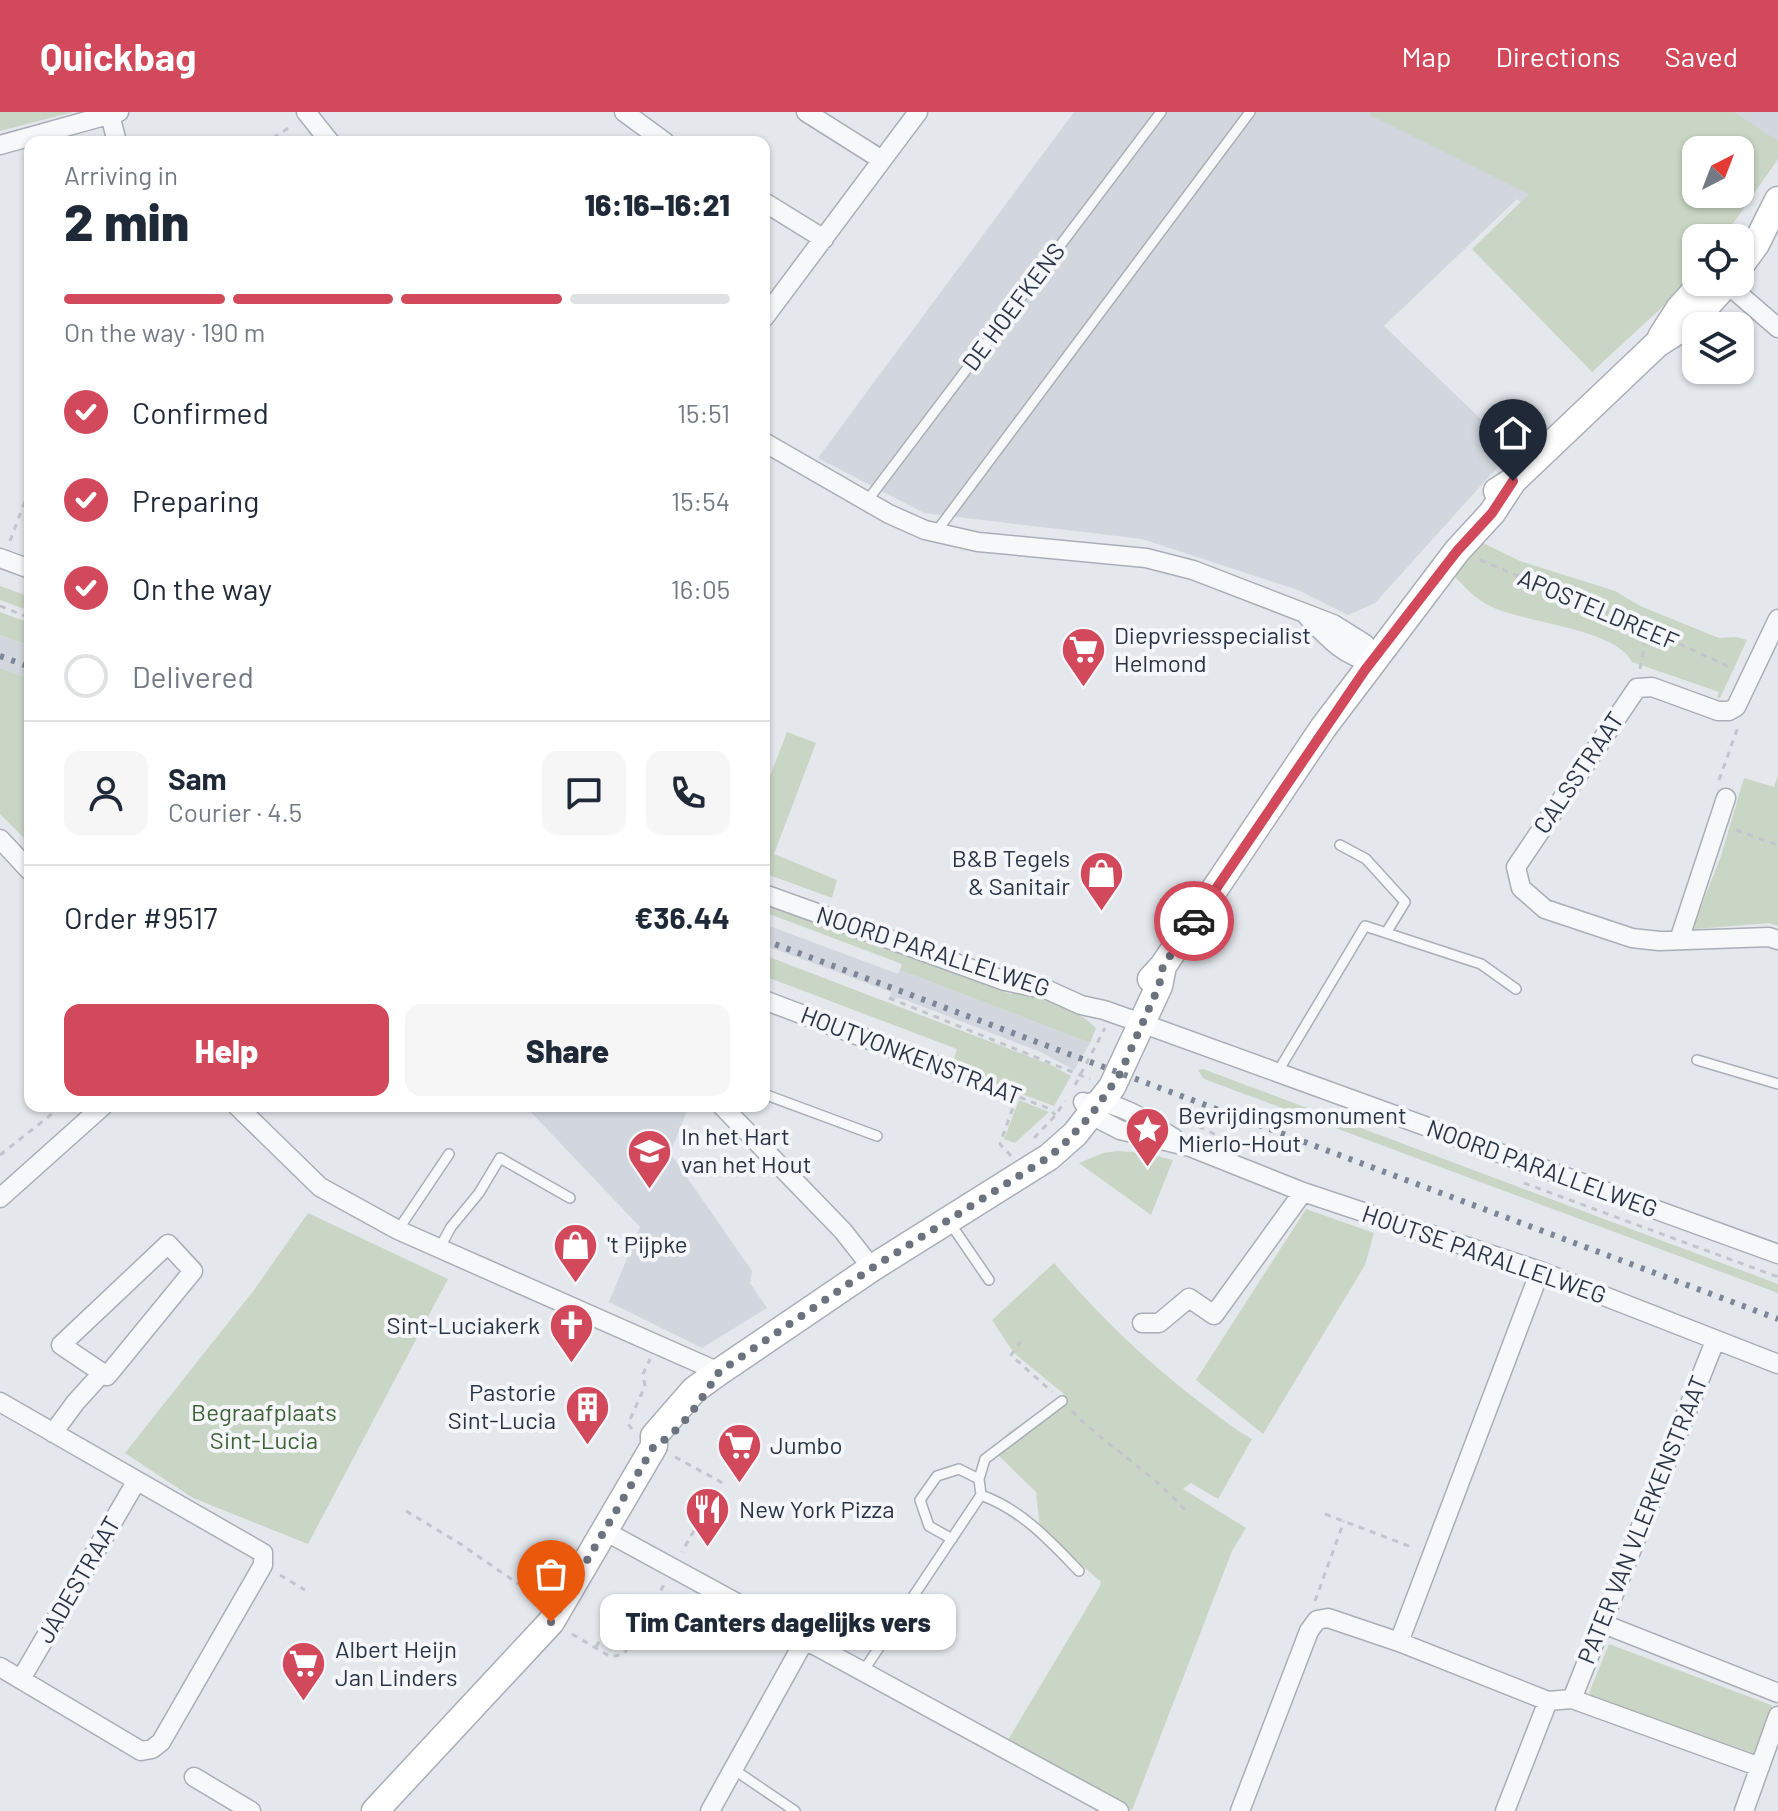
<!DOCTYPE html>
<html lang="en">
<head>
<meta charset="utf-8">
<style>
	:root { --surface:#fff; --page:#f6f6f7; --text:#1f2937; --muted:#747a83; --line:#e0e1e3; --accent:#d1495b }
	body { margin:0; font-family:Barlow,sans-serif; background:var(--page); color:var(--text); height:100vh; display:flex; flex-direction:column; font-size:30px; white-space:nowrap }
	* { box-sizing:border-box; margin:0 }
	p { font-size:26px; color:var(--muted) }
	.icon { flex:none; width:44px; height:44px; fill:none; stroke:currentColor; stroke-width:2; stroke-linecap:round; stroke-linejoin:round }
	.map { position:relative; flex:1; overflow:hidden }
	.sheet { position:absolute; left:24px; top:24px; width:746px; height:976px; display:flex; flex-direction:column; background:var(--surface); border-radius:16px; box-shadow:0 2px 6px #0004 }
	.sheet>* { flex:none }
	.needle { width:52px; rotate:42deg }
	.tools { position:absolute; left:1682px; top:24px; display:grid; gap:16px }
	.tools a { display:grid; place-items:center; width:72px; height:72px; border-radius:16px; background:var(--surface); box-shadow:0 2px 6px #0004; font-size:40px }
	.pin { position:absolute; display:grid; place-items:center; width:68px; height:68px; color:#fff; margin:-82px -34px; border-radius:50% 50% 50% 0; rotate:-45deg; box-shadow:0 0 8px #0007 }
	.pin .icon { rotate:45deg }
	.courier { position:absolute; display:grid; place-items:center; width:80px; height:80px; margin:-40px; border:6px solid #d1495b; border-radius:50%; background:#fff; color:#222; box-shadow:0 2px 10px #0007 }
	.bubble { position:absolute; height:56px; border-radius:16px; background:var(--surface); box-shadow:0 2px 6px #0004; font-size:26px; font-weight:800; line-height:56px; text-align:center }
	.summary em { font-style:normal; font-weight:800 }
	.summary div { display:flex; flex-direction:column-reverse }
	.summary { display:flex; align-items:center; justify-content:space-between; height:136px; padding:0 40px }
	h1 { font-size:52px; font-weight:800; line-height:60px }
	.bar { display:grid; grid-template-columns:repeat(4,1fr); gap:12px 8px; align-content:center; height:96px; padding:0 40px }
	.bar i { height:10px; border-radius:6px; background:var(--line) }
	.bar .on { background:var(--accent) }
	.bar p { grid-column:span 4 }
	.line { display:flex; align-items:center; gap:20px; padding:0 40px; border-top:2px solid var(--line) }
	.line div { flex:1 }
	.round { display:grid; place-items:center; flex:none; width:84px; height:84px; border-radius:16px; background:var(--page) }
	ol { padding:0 40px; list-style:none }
	li { display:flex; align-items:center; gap:24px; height:88px }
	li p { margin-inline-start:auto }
	li .icon { padding:8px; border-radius:50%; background:var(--accent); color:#fff; stroke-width:4 }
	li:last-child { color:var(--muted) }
	li i { width:44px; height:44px; border:4px solid var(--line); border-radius:50% }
	.button { display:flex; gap:16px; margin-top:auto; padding:16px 40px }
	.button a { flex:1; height:92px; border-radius:16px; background:var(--accent); color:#fff; font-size:32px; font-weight:800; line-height:92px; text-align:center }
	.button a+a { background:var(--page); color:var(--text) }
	header { display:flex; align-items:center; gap:48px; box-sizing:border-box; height:112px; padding:0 40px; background:var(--accent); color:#fff }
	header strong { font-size:38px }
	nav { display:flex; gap:44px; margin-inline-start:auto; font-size:28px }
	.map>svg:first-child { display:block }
	.built { fill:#d2d6de }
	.green { fill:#c9d6c5; fill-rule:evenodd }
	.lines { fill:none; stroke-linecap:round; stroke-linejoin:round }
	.lane-casing { stroke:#a9aeb7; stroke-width:12 }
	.street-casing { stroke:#a9aeb7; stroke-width:21 }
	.secondary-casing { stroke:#a9aeb7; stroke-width:29 }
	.path { stroke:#c2c5cb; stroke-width:3; stroke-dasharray:6 6; stroke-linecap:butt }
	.lane { stroke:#f7f8fa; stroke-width:9 }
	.street { stroke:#f7f8fa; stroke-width:18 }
	.secondary { stroke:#fff; stroke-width:26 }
	.rail { stroke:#7d8696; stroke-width:6; stroke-dasharray:4 8; stroke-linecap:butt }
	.done { stroke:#6c737f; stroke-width:8; stroke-dasharray:0 14.4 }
	.route { stroke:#d1495b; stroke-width:10 }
	.labels { text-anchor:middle; stroke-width:8; stroke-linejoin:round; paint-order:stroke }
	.street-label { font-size:24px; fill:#2b3445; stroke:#f4f6f9 }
	.poi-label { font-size:24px; fill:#2b3445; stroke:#f4f6f9; text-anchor:start }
	.park-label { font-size:24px; fill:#3f6138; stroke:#f4f6f9 }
</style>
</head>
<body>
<header>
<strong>Quickbag</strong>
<nav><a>Map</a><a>Directions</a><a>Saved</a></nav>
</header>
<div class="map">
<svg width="1778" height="1699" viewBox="0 0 1778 1699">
	<rect width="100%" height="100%" fill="#e4e7ec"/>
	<path class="built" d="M1074,0H1778V32L1740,82V38H1696V82H1740L1696,126L1631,207L1517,87L1384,214L1513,338L1375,491L1348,503L1298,478L1142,427L924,401L818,346Z
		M0,523L30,534V567L0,556Z
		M764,812L898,862L900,858L1090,931L1074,958L1041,940L903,887L890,886L891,880L764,833Z
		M525,994H689L670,1041L752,1159L750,1171L767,1196L702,1236L609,1190L640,1115Z"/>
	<path class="green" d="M0,0H73L0,19Z
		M1371,0H1734L1778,29V47L1723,126H1696V164L1592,260L1472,137L1529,82L1370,3ZM1696,38H1740V82H1696Z
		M1481,430L1520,449L1615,479L1640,494L1719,526L1736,525L1747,528L1720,586L1717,585L1719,580L1632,550C1616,516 1523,511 1490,494C1475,487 1464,474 1452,462Z
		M0,474L30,485V499L0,488Z
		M0,500L30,511V534L0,523Z
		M0,556L30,567V732L0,702Z
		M787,620L816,631L774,742L837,768L832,786L764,761V680Z
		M1778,663V814L1770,811L1695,817L1693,815L1721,744L1744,666L1774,675Z
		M764,788L980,867L984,872L1010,882C1034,873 1079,899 1096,916L1090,931L900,858L902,852L764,800Z
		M764,843L1051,953L1071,964L1054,994L954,957L953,950L957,937L764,864Z
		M1203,957L1778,1172V1181L1204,967L1198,958Z
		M1019,988L1049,1000L1015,1031L1004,1027Z
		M1117,1039L1145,1041L1173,1048L1151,1103L1079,1051L1103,1041Z
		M1306,1097L1374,1121L1365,1153L1263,1322L1196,1268Z
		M308,1101L448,1167L308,1432L193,1386L125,1341L254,1178Z
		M1054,1151C1098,1203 1147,1250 1202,1292C1218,1304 1234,1317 1252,1327L1218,1387L1191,1371L1183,1377L1246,1416L1232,1439L1132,1698L1008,1628L1100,1474L1101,1470L1040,1416L1036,1380L992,1337L1008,1321L1064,1282L1014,1241L992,1208Z
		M1609,1532L1771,1593L1773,1597L1755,1642L1593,1585L1589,1581Z"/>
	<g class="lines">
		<defs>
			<path id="lane" d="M867,389L1161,0
				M936,420L1250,0
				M1340,733L1366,747L1405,790L1386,821
				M1697,948L1778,972
				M1277,961L1365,814L1481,852L1516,877
				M764,982L877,1024
				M950,1111L989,1168
				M398,1118L449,1042
				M439,1137L451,1115L479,1081L500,1046L570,1086
				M981,1383C1022,1398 1049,1428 1079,1459
				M952,1427L929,1414L920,1388L937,1364L959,1357L979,1367
				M864,1558L981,1383L979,1367L985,1347L1062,1289
				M733,1657L795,1699"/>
			<path id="street" d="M306,0L330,30
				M624,0L665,30
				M806,0L882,48
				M110,3L117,30
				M0,33L119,0
				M764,90L824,127
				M1725,170L1778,216
				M764,206L918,0
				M764,330L889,402L925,418L978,430L1146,446L1193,458L1333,512L1365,532L1372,549C1345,546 1326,524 1307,504
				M0,446L30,457
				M1778,507L1736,595L1729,599H1718L1652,575L1637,576L1516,755L1521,776L1545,797L1632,826L1659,829L1769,825L1778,828
				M0,727L30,759
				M764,782L1005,869L1048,878L1081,893L1104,898L1155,916L1778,1142
				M1679,828L1726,686
				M764,888L957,961
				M1083,990L1091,1003L1120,1018L1190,1035L1303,1080L1540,1159L1778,1252
				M1092,990C1121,990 1150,1011 1174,1026
				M237,994L320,1075L398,1118L719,1260
				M722,994L843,1119L872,1156
				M0,1086L103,994
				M168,1132L193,1159L107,1264L61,1233Z
				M1142,1211H1159L1189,1186L1214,1203L1303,1080
				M0,1290L263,1441V1453L161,1630L152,1637L141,1639L0,1555
				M53,1321L75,1291L102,1261
				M603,1418L1119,1699
				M1601,1511L1778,1581
				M1399,1530L1540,1159
				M21,1567L136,1370
				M1572,1587L1715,1229
				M194,1665L251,1699
				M710,1699L806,1526
				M1240,1699L1309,1519L1317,1508L1328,1506L1399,1530L1548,1589L1572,1587L1760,1655
				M1505,1699L1548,1589
				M1744,1699L1778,1604"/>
			<path id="secondary" d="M1740,154L1756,132L1778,88
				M1661,225L1679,197L1703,170
				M1497,379L1513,369L1657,232L1693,209L1728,170
				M1151,867L1163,854L1323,616L1457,439L1492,401L1513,369
				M375,1699L551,1510L654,1334V1324L694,1278L719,1260L872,1156L1049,1045L1075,1022L1112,975L1159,874L1163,854"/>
		</defs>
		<use href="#lane" class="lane-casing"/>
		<use href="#street" class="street-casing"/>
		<use href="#secondary" class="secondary-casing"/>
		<path class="path" d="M273,26L293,13
			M10,429L30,376
			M1480,448L1647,517L1734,557
			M0,494L30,506
			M1640,557L1647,517
			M1719,668L1738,615
			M1736,718L1778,733
			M889,886L1090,967
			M975,968L1050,997L1055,1003
			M1075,973L1105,916
			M1177,1004L1235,1032
			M1034,1026L1055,1004L1065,989
			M0,1043L62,994
			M1011,1044L1000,1032L1017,984
			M1148,1055L1150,1042
			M1524,1071L1778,1165
			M1021,1229L1011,1243L1052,1280
			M1072,1299C1107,1335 1151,1359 1185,1398
			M632,1317L628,1312L645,1274L643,1262L650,1247
			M675,1345L721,1370L682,1440
			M406,1399L459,1431L540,1487
			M1325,1402L1414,1436
			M280,1463L305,1478
			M1315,1489L1344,1409
			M572,1522L611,1545L624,1542L665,1471
			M596,1535L602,1524"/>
		<use href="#lane" class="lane"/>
		<use href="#street" class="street"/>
		<use href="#secondary" class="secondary"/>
		<path class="rail" d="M0,544L30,555
			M764,828L1778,1207"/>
	</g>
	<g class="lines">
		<path class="done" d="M551,1510L654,1334C681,1321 702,1286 719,1260L872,1156L1049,1045L1065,1031L1091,1003L1120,962L1159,874L1163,854L1194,809"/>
		<path class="route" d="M1194,809L1365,558L1457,439L1492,401L1513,369"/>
	</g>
	<defs>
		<symbol id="supermarket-pin" viewBox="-11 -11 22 30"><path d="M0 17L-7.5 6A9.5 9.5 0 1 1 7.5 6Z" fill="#d1495b" stroke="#f4f6f9"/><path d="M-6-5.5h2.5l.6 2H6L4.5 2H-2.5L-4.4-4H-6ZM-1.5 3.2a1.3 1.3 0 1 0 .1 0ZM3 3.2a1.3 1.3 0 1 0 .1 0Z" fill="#fff"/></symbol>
		<symbol id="shop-pin" viewBox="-11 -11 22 30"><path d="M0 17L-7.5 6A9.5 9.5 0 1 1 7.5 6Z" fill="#d1495b" stroke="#f4f6f9"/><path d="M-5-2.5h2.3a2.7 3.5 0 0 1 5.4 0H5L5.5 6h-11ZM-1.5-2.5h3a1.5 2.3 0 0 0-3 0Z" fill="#fff"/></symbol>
		<symbol id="sight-pin" viewBox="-11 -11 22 30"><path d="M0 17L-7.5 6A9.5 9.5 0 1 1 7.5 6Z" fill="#d1495b" stroke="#f4f6f9"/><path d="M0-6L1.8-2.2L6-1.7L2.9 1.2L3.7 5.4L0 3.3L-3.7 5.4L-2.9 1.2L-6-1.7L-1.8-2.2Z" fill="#fff"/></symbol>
		<symbol id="school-pin" viewBox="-11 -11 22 30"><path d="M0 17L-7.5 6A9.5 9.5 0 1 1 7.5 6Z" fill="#d1495b" stroke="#f4f6f9"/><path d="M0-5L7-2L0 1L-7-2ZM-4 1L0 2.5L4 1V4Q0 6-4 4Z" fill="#fff"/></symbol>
		<symbol id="church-pin" viewBox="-11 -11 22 30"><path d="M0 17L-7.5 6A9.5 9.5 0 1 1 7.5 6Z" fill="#d1495b" stroke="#f4f6f9"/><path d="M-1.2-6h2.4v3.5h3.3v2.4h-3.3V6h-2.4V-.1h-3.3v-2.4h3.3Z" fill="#fff"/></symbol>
		<symbol id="building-pin" viewBox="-11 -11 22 30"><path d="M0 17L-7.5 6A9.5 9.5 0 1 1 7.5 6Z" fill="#d1495b" stroke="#f4f6f9"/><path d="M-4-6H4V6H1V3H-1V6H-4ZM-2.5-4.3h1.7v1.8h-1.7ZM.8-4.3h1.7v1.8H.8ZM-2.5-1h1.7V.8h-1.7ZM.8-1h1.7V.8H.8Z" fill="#fff"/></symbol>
		<symbol id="restaurant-pin" viewBox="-11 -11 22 30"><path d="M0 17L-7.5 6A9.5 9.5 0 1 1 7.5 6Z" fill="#d1495b" stroke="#f4f6f9"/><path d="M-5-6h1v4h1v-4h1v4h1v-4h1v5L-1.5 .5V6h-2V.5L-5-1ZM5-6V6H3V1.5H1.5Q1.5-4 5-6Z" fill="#fff"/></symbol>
	</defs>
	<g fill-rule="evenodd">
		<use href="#supermarket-pin" x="1058" y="512" width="51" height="69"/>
		<use href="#shop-pin" x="1076" y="736" width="51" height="69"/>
		<use href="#sight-pin" x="1122" y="992" width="51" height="69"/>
		<use href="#school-pin" x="624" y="1014" width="51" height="69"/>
		<use href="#shop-pin" x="550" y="1108" width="51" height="69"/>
		<use href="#church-pin" x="546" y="1188" width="51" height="69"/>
		<use href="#building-pin" x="562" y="1270" width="51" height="69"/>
		<use href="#supermarket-pin" x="714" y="1308" width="51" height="69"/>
		<use href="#restaurant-pin" x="682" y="1372" width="51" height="69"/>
		<use href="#supermarket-pin" x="278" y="1526" width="51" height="69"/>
	</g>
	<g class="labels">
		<g class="street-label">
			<text transform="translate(1014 195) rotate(-53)" y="8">DE HOEFKENS</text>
			<text transform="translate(1598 498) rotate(23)" y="8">APOSTELDREEF</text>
			<text transform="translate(1579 661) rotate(-56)" y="8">CALSSTRAAT</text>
			<text transform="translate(933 840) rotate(18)" y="8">NOORD PARALLELWEG</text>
			<text transform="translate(911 944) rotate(21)" y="8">HOUTVONKENSTRAAT</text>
			<text transform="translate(1542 1057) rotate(20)" y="8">NOORD PARALLELWEG</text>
			<text transform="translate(1484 1143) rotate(19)" y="8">HOUTSE PARALLELWEG</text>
			<text transform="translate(1643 1408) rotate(-68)" y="8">PATER VAN VLERKENSTRAAT</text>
			<text transform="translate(79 1468) rotate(-60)" y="8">JADESTRAAT</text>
		</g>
		<g class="poi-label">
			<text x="1114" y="532">Diepvriesspecialist<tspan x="1114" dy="28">Helmond</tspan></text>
			<text x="1070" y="755" text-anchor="end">B&amp;B Tegels<tspan x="1070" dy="28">&amp; Sanitair</tspan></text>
			<text x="1178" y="1012">Bevrijdingsmonument<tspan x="1178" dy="28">Mierlo-Hout</tspan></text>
			<text x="681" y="1033">In het Hart<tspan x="681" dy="28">van het Hout</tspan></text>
			<text x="607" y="1141">'t Pijpke</text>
			<text x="540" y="1222" text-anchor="end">Sint-Luciakerk</text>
			<text x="556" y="1289" text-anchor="end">Pastorie<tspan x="556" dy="28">Sint-Lucia</tspan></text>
			<text x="770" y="1342">Jumbo</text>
			<text x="739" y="1406">New York Pizza</text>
			<text x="335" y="1546">Albert Heijn<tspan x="335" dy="28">Jan Linders</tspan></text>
		</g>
		<g class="park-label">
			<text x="264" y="1309">Begraafplaats<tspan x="264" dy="28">Sint-Lucia</tspan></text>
		</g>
	</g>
</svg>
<div class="tools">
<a><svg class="needle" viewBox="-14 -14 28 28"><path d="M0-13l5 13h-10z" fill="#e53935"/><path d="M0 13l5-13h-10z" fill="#747a83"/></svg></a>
<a><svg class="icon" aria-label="locate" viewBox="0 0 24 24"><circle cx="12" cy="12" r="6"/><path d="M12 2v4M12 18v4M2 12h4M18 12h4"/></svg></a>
<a><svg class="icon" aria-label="layers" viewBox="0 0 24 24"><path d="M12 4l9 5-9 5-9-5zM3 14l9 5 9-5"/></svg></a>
</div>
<div class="pin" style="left:551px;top:1510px;background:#ea580c"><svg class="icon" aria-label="bag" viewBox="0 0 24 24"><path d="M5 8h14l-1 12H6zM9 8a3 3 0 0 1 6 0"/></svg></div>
<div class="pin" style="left:1513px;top:369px;background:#1f2937"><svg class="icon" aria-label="home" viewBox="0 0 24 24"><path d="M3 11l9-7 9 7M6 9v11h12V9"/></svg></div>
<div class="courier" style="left:1194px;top:809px"><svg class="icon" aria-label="car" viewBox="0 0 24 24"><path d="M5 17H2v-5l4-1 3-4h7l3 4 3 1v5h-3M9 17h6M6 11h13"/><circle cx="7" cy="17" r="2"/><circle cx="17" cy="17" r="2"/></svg></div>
<div class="bubble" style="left:600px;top:1482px;width:356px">Tim Canters dagelijks vers</div>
<section class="sheet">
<div class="summary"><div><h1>2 min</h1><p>Arriving in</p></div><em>16:16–16:21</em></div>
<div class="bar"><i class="on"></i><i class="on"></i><i class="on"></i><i></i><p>On the way · 190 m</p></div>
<ol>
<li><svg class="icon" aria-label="check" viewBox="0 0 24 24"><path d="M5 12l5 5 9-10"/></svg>Confirmed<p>15:51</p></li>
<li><svg class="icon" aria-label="check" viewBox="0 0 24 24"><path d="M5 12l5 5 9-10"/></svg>Preparing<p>15:54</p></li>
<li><svg class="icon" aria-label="check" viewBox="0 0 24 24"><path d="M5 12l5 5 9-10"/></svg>On the way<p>16:05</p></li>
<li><i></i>Delivered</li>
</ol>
<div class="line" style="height:144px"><a class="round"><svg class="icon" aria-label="person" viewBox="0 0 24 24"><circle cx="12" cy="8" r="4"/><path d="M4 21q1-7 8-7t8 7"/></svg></a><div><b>Sam</b><p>Courier · 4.5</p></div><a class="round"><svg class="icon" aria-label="chat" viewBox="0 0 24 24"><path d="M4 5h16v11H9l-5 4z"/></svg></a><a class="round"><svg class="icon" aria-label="phone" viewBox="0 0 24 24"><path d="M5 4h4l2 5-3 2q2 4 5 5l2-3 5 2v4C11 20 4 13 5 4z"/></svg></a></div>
<div class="line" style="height:104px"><div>Order #9517</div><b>€36.44</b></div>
<div class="button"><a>Help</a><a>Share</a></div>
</section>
</div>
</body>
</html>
